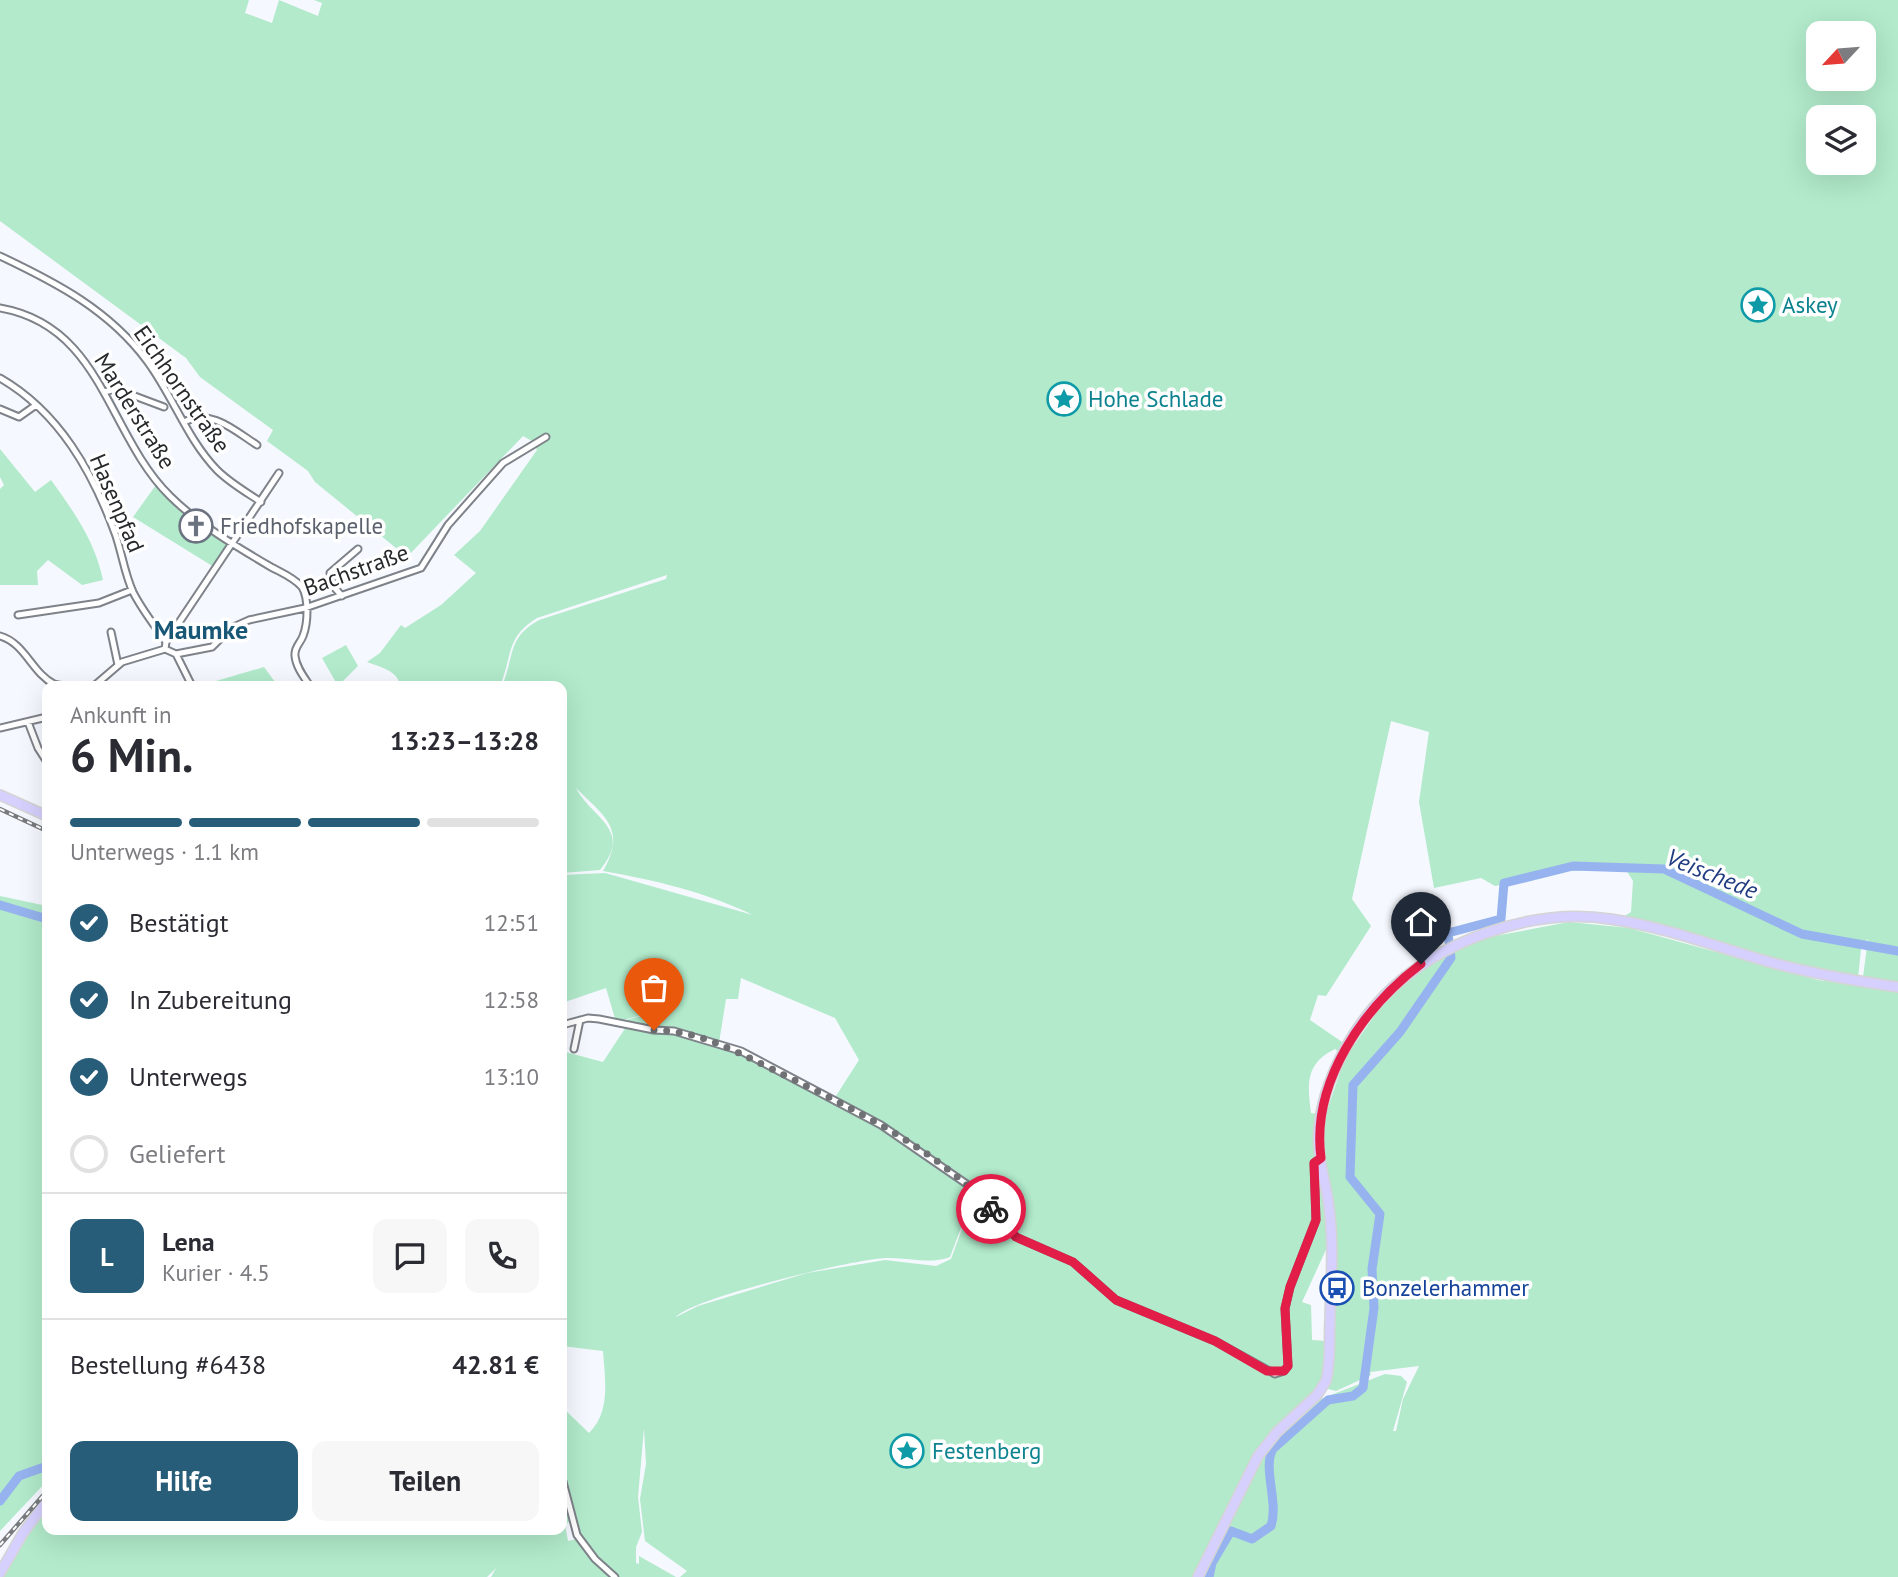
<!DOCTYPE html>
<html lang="de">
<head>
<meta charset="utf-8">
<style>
	:root { --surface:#fff; --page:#f7f7f7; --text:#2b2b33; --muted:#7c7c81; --line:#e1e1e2; --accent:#275d78 }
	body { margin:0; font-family:"PT Sans",sans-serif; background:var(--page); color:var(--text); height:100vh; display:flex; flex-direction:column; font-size:26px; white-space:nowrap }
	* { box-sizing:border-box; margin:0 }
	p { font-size:23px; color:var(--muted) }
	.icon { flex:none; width:38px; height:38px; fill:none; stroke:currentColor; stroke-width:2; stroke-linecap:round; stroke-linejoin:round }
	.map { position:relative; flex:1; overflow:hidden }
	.panel { position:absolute; left:42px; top:681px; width:525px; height:854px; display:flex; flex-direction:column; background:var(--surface); border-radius:14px; box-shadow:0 7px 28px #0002 }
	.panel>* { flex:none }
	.needle { width:46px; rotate:244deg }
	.buttons { position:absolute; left:1806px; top:21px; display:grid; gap:14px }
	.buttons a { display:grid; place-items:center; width:70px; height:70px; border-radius:14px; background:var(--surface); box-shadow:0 7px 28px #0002; font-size:35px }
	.pin { position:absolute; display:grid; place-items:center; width:60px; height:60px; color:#fff; margin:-72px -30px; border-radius:50% 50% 50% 0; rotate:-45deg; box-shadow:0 0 7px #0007 }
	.pin .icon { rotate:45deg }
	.courier { position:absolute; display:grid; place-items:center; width:70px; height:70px; margin:-35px; border:5px solid #e11d48; border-radius:50%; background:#fff; color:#222; box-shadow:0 2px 9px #0007 }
	.headline em { font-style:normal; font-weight:600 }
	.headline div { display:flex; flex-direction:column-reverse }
	.headline { display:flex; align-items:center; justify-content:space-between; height:119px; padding:0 28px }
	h1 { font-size:46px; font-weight:600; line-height:52px }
	.bar { display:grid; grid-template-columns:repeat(4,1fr); gap:10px 7px; align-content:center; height:84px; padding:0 28px }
	.bar i { height:9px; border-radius:5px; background:var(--line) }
	.bar .selected { background:var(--accent) }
	.bar p { grid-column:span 4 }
	.line { display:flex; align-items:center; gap:18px; padding:0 28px; border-top:2px solid var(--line) }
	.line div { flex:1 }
	.round { display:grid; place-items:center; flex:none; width:74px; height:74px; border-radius:14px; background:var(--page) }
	ol { padding:0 28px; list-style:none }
	li { display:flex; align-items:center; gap:21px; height:77px }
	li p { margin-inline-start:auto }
	li .icon { padding:7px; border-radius:50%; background:var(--accent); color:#fff; stroke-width:4 }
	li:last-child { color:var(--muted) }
	li i { width:38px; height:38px; border:4px solid var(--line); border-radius:50% }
	.primary-button { display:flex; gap:14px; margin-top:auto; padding:14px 28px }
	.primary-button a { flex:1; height:80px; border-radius:14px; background:var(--accent); color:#fff; font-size:28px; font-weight:600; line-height:80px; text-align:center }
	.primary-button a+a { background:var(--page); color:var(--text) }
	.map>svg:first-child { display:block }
	.green { fill:#b2eacb; fill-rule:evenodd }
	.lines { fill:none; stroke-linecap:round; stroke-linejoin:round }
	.river { stroke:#96b3ef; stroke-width:9 }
	.minor-casing { stroke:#7e8289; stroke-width:9 }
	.primary-casing { stroke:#d4d4d5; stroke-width:12 }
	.minor { stroke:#fff; stroke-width:5 }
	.primary { stroke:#d5d0fd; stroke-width:9 }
	.rail-casing { stroke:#787b7e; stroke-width:4.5 }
	.rail { stroke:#fff; stroke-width:2; stroke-dasharray:5; stroke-linecap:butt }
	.done { stroke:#6f7175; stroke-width:7; stroke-dasharray:0 12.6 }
	.route { stroke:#e11d48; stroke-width:9 }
	.labels { text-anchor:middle; stroke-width:7; stroke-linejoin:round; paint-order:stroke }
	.culture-label { font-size:23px; fill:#0d838f; stroke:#fff; text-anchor:start }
	.street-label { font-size:23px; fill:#27292b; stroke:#fff }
	.worship-label { font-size:23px; fill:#5b616d; stroke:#fff; text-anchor:start }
	.transit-label { font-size:23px; fill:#164399; stroke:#fff; text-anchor:start }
	.water-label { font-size:24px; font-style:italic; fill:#1f3c81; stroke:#fff }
	.quarter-label { font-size:26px; font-weight:bold; fill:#185876; stroke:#fff }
</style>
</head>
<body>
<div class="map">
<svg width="1898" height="1577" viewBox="0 0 1898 1577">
	<rect width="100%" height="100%" fill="#f5f8fe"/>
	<path class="green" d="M0,0H249L245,13L272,23L279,0L318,16L322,3L314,0H1898V982L1863,977L1868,939L1861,949L1858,978L1755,955L1623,917L1631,912L1633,881L1626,870L1568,871L1495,886L1481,878L1434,888L1419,802L1429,732L1391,721L1352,899L1371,926L1326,996L1318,995L1310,1020L1345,1044L1340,1053L1335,1049C1306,1063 1307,1083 1311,1113L1318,1114L1316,1144L1328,1218L1329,1243L1302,1302L1311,1305L1312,1340L1327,1341L1325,1375L1320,1387L1257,1453L1195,1577H680L687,1571L645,1541L640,1499L646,1464L644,1428L638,1497L642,1532L636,1547V1563L639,1564V1556L676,1577H617C560,1527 562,1478 562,1407L589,1433C611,1412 605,1379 603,1351L562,1346V1051L603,1062L626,1027L673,1032L743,1053L872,1121L966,1183L991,1212L961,1228L950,1257C928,1265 909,1257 886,1258C854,1259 692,1298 676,1317L698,1306L807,1273L885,1260L936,1266L951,1259L962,1229L993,1213L1022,1243L1072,1262L1123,1305L1216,1343L1273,1377V1371L1216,1339L1124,1303L1109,1294L1073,1261L1023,1241L967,1181L873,1119L834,1099L859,1060L835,1018L741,978L738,999H726L719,1043L672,1029L619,1022L680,1005L616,1022L606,988L562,1003V875L605,873L753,915C706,892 654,880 603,871C627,829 605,817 576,788C591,818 634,829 600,870L562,873V686H502C515,655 507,638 539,620L666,579L667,575L537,618C505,638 513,655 500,686H397L400,684C396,670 380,667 367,662L380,653L401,625L405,628L441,605L476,573L454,555L480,531L537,450L535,445L549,437L548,434L532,441L523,436L407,557L315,482L308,471L267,441L273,430L200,377L186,358L0,221ZM1818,33H1864V79H1818ZM1818,117H1864V163H1818Z
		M0,449L35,492L51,480C74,512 95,541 103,580L82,585L48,560L37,571L38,585H0V489L4,485L0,477Z
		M156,485L175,504L229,543L214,567L133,517Z
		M346,645L358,666L338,686L322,658Z
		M264,667L278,686H218L216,681Z
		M0,896L47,906V1481L0,1531Z
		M1569,922L1629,928L1818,980L1898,991V1577H1202L1262,1458L1283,1430L1318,1400L1385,1374L1401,1376L1407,1382L1393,1431H1396L1403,1399L1419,1366L1370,1372L1371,1375L1336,1391L1328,1389L1333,1370L1337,1289L1322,1125L1345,1058L1386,999L1403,982L1446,953L1490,937Z
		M562,1480L570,1521L565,1525L568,1541L577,1539L613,1577H491L496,1568L487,1577H2L47,1506V1530H562Z"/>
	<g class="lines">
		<path class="river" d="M0,905L47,919
			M0,1501L19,1476L47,1466
			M1209,1577L1212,1563L1231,1531L1252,1539L1271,1526C1279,1502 1262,1467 1273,1449L1328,1400L1353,1396L1363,1388L1374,1308L1372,1269L1380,1214L1350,1177L1353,1085L1400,1032L1451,958L1448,933L1501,919L1504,883L1573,866L1664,869L1802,934L1898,951"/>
		<defs>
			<path id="minor" d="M0,256C57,283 109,310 147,361C173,396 187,439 217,470C230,483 246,492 261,502
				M0,308C103,326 107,434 170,496C198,524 237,547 271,567C282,573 293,577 302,587C309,599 308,623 303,636C300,644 294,647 295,656C296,667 304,677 310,686
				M0,378C59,412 93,472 116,536C122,554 125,575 133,592C142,610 155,626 166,642L165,649
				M104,392L116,389L164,407
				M0,409L19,417L36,405
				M184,422C211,408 235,431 257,445
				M342,596L333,586L330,573L358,549
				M18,615L99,603L132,590
				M111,632L118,665
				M0,636C25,643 32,673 54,684C61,687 69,685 76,686
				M166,642L279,473
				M165,649L176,654L192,686
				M176,654L212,647L231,628L249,620L305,608L421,568L448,525L503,463L546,437
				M94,686L122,662L165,649
				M28,722L38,748L47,762
				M0,728L47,717
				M562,1025L588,1018L599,1019L654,1030L674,1031L741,1051L881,1125L971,1187L1016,1237L1073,1262L1116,1300L1215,1341L1275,1374L1284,1371L1288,1366L1285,1309L1290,1287L1316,1220L1314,1163L1321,1158
				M574,1049L580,1020
				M562,1478L577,1535L595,1559L615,1577"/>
			<path id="primary" d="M0,795L47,816
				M0,1573L23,1533L47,1501
				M1198,1577L1258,1456L1277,1432L1317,1395L1326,1381C1331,1361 1329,1338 1330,1318C1331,1281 1334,1244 1329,1207C1326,1181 1316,1155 1319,1128C1323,1082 1351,1030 1383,997C1437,941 1532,907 1610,919C1666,927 1720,948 1773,963C1814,974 1856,981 1898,987"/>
		</defs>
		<use href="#minor" class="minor-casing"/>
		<use href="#primary" class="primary-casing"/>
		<use href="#minor" class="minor"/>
		<use href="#primary" class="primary"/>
		<defs>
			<path id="rail" d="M0,809L47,831
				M0,1545L47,1491"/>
		</defs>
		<use href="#rail" class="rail-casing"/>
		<use href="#rail" class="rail"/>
	</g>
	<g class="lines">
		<path class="done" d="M654,1030C700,1031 730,1049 770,1068C845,1105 934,1146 991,1209"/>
		<path class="route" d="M991,1209L1016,1237L1073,1262L1116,1300L1215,1341L1267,1371H1284L1288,1366L1285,1308L1290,1287L1316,1220L1314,1163L1321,1158C1311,1082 1363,1008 1421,964"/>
	</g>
	<defs>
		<symbol id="sight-ring" viewBox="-11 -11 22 22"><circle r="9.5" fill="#fff" stroke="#0f9aa8" stroke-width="1.5"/><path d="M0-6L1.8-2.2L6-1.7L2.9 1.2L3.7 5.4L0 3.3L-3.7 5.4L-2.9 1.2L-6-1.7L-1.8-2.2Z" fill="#0f9aa8"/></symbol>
		<symbol id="church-ring" viewBox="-11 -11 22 22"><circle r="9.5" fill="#fff" stroke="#6b7280" stroke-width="1.5"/><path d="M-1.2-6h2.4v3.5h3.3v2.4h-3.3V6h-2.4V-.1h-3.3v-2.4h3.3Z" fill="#6b7280"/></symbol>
		<symbol id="bus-ring" viewBox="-11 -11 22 22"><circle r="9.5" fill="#fff" stroke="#1a4fb4" stroke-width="1.5"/><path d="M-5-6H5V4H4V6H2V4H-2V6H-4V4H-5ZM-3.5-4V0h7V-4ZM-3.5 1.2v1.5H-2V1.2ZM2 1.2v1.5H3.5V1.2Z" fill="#1a4fb4"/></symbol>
	</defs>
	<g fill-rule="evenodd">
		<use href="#sight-ring" x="1739" y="286" width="38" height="38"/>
		<use href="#sight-ring" x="1045" y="380" width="38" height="38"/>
		<use href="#church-ring" x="177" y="507" width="38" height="38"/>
		<use href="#bus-ring" x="1318" y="1269" width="38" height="38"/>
		<use href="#sight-ring" x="888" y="1432" width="38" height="38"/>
	</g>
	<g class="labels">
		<g class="culture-label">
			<text x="1782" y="313">Askey</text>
			<text x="1088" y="407">Hohe Schlade</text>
			<text x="932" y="1459">Festenberg</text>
		</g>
		<g class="street-label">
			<text transform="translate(182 389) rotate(55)" y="8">Eichhornstraße</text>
			<text transform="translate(135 411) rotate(58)" y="8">Marderstraße</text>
			<text transform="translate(117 503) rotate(67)" y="8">Hasenpfad</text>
			<text transform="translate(356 570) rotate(-20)" y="8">Bachstraße</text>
		</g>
		<g class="worship-label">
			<text x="220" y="534">Friedhofskapelle</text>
		</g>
		<g class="transit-label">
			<text x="1362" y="1296">Bonzelerhammer</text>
		</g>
		<g class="water-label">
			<text transform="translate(1712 874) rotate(22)" y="8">Veischede</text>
		</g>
		<g class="quarter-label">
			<text x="201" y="639">Maumke</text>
		</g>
	</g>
</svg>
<div class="buttons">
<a><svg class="needle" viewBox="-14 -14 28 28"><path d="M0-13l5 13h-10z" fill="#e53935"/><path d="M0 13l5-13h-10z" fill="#7c7c81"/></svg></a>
<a><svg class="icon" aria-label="layers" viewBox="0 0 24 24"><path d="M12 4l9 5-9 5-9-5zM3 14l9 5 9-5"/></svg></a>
</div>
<div class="pin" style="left:654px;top:1030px;background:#ea580c"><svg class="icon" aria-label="bag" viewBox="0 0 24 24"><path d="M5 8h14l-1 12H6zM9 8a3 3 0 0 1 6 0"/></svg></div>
<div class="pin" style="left:1421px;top:964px;background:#1f2937"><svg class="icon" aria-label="home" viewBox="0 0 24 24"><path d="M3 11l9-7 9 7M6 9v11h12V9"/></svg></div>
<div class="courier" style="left:991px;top:1209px"><svg class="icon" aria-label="bike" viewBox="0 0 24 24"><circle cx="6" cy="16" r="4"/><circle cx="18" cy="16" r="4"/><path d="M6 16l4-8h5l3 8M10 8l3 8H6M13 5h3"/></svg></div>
<section class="panel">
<div class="headline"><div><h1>6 Min.</h1><p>Ankunft in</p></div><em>13:23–13:28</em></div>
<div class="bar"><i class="selected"></i><i class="selected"></i><i class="selected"></i><i></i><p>Unterwegs · 1.1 km</p></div>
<ol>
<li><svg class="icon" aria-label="check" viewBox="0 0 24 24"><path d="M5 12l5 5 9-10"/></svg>Bestätigt<p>12:51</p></li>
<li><svg class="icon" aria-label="check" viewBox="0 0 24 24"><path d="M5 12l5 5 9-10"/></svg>In Zubereitung<p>12:58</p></li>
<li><svg class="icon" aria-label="check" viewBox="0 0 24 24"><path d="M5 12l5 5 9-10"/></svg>Unterwegs<p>13:10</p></li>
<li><i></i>Geliefert</li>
</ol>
<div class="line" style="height:126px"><b class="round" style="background:var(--accent);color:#fff">L</b><div><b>Lena</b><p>Kurier · 4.5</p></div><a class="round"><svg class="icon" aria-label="chat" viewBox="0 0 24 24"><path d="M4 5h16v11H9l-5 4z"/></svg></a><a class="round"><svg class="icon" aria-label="phone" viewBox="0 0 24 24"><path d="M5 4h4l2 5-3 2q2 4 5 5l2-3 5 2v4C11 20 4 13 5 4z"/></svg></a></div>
<div class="line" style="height:91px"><div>Bestellung #6438</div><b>42.81 €</b></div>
<div class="primary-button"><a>Hilfe</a><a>Teilen</a></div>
</section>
</div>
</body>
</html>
